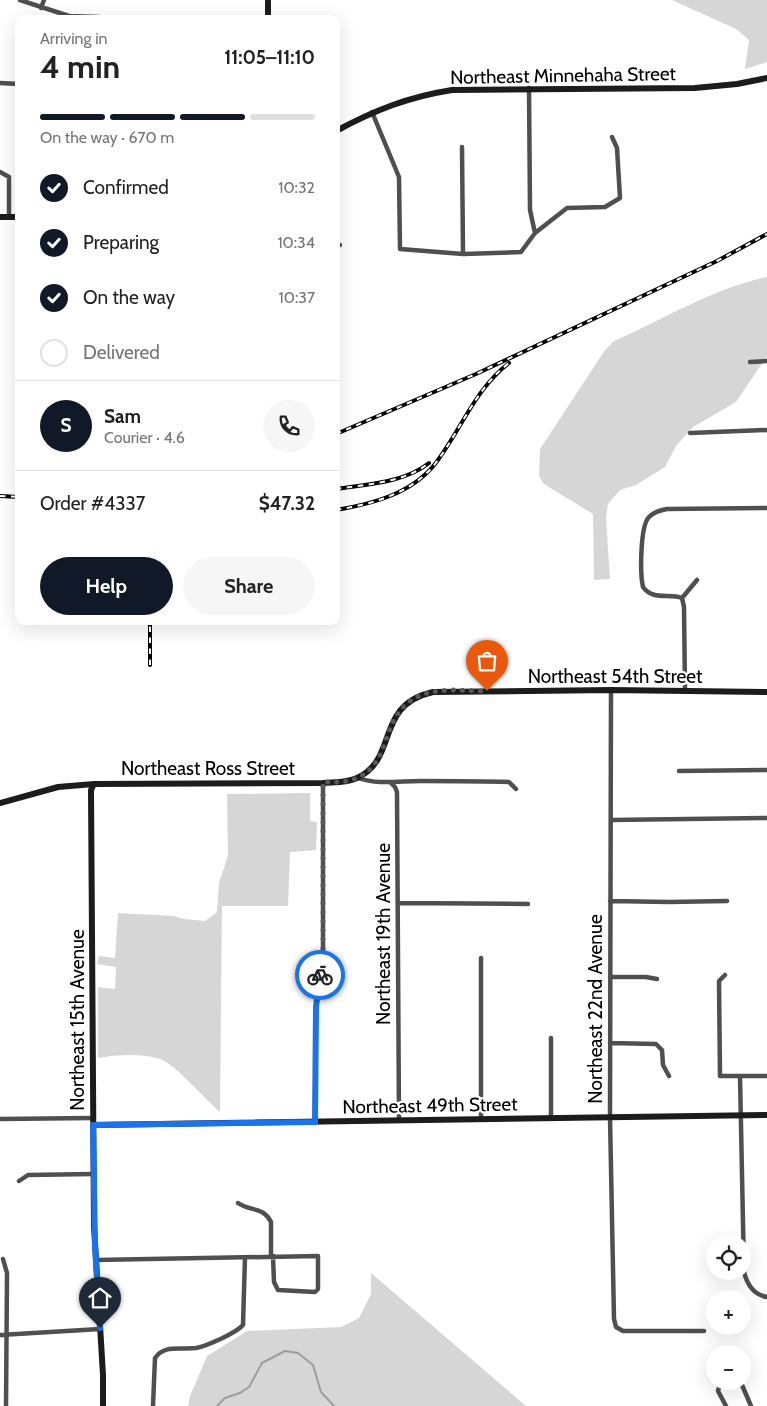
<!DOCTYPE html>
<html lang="en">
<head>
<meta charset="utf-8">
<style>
	:root { --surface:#fff; --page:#f6f6f6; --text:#222; --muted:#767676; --line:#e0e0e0; --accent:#111827 }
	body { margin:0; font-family:Cabin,sans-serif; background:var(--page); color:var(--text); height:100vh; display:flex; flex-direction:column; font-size:19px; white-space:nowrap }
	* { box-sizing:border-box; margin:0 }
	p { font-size:16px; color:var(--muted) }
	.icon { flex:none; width:28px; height:28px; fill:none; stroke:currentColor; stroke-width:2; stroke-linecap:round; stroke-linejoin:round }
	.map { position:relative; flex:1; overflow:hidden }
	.sheet { position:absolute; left:15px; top:15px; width:325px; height:610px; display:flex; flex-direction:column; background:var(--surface); border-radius:10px; box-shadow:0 5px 20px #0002 }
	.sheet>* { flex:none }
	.fabs { position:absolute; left:706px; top:1235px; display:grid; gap:10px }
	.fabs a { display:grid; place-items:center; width:45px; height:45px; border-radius:50%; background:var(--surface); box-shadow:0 5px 20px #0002; font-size:25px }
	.pin { position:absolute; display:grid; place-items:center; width:42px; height:42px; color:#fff; margin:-51px -21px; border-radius:50% 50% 50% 0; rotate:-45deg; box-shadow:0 0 5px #0007 }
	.pin .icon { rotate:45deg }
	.courier { position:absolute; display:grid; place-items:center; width:50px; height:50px; margin:-25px; border:4px solid #1a73e8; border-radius:50%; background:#fff; color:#222; box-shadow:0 1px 6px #0007 }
	.overview em { font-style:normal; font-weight:800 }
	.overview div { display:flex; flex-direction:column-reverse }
	.overview { display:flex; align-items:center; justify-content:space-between; height:85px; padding:0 25px }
	h1 { font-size:32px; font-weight:800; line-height:38px }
	.bar { display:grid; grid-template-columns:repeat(4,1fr); gap:8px 5px; align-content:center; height:60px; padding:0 25px }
	.bar i { height:6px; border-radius:4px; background:var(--line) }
	.bar .current { background:var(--accent) }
	.bar p { grid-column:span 4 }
	.line { display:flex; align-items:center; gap:12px; padding:0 25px; border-top:1px solid var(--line) }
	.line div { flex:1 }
	.round { display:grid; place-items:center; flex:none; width:52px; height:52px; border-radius:26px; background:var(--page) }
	ol { padding:0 25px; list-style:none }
	li { display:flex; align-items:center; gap:15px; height:55px }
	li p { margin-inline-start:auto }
	li .icon { padding:5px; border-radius:50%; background:var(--accent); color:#fff; stroke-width:4 }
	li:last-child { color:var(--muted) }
	li i { width:28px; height:28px; border:2px solid var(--line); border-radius:50% }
	.primary-button { display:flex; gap:10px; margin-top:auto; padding:10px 25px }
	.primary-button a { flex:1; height:58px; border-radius:30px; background:var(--accent); color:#fff; font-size:20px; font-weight:800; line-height:58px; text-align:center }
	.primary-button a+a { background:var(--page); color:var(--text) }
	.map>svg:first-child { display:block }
	.green { fill:#d6d6d6 }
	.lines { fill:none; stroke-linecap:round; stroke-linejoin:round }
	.stream { stroke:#9d9d9d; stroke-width:2 }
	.street { stroke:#4f4f4f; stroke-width:4.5 }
	.secondary { stroke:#1c1c1c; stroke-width:6 }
	.rail-casing { stroke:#000; stroke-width:4 }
	.rail { stroke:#fff; stroke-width:2; stroke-dasharray:5.5; stroke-linecap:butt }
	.done { stroke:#595959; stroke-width:5; stroke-dasharray:0 9 }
	.route { stroke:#1a73e8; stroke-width:6 }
	.labels { text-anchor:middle; stroke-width:4.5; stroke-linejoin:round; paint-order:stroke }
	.street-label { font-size:19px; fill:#000; stroke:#fff }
</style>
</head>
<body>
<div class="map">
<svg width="767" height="1406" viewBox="0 0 767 1406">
	<rect width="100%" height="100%" fill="#fff"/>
	<path class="green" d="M672,0H767V62L745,69L749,40L736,29Z
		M767,277V356L736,402L693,427L676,446L665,467L636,485L620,490L608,504L606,518L610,579L594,580L593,514L544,484L539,476L540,449L605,350L614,341C664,319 713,288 767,277Z
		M310,793V821L317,822L316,850L290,852L288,906H222L220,1112C207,1101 174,1063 160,1059C141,1053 117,1055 98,1058V987L115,989L116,967L97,964L99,956L115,958L118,913L174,916L184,919L205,921L217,912L219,883L228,855L227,794Z
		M371,1273L526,1406H188L190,1396L207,1356L247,1331L341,1327L359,1318L371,1294Z"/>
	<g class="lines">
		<path class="stream" d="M217,1406L225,1398L240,1393L249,1387L262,1363L285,1351L298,1353L313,1365L321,1392L334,1406"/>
		<path class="street" d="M20,0L69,16L99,17
			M41,8L44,0
			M0,83L19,84
			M529,88L530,210L535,233
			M372,112L399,177L400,249L463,254L521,252L535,233L567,208L605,207L620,198L617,148L612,137
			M462,147L463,254
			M0,172L9,177V217
			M336,245H340
			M750,362L767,361
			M690,433L767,430
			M682,598L697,580
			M611,690L610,1117L614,1319L616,1327L623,1331H704
			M685,691L684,607L682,598C669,593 653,601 643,587C640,574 640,526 649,517C654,512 661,510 667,509L767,508
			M679,771L767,770
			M358,778C378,785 399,781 420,781C450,781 480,781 509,782L516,789
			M391,783L395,787L397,792L399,1120
			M611,820L767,818
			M610,901L669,902L727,901
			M398,903L528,904
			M725,975L719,981L720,1076H767
			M610,977H646L657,979
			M610,1043L656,1044L662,1050L663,1065L669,1076
			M740,1076L744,1272C747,1284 754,1295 767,1297
			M551,1118V1038
			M0,1119L93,1118
			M481,1119V958
			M315,1122L316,1007L323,955V783
			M19,1181L28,1175L93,1174
			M238,1203C251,1212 263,1206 271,1222V1256
			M3,1259L7,1273L6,1406
			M96,1260L318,1256V1289L315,1292L278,1290L274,1282L273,1256
			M0,1335L100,1329
			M723,1381L720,1384L718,1391L726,1406
			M738,1381L742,1385L751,1406
			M153,1406L155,1358C165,1344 180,1350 196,1348C207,1346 236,1333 243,1325L245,1257"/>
		<path class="secondary" d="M268,19V0
			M336,131C375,110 408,97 452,90L695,88L737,84L767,78
			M0,217H19
			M94,784L91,790L94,1226L103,1375V1406
			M0,803L58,787L94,784L323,783C334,782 347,783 357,778C399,759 374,705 433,692L611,690L767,692
			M93,1125L767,1115"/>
		<defs>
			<path id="rail" d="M336,434L476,374L717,261L767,234
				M336,489C367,484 404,483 429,463
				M0,496L19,497
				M336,510C372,504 411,494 435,464C461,430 475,389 509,363
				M150,665V621"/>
		</defs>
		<use href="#rail" class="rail-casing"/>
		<use href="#rail" class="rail"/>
	</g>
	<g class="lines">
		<path class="done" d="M320,975L323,955V782C334,782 346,783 357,778C394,762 378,715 419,696C439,687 466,691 487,691"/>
		<path class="route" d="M100,1328L95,1246L93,1125L315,1122L316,1007L320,975"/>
	</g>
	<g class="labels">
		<g class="street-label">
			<text transform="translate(563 75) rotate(-1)" y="7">Northeast Minnehaha Street</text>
			<text x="615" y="683">Northeast 54th Street</text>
			<text x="208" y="775">Northeast Ross Street</text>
			<text transform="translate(383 934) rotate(-90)" y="7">Northeast 19th Avenue</text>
			<text transform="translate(595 1009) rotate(-90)" y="7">Northeast 22nd Avenue</text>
			<text transform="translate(77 1020) rotate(-90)" y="7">Northeast 15th Avenue</text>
			<text transform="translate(430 1105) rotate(-1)" y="7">Northeast 49th Street</text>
		</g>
	</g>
</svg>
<div class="fabs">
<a><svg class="icon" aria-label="locate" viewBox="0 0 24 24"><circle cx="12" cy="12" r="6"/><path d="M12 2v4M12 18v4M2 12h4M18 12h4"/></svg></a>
<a>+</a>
<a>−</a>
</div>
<div class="pin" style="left:487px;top:691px;background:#ea580c"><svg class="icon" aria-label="bag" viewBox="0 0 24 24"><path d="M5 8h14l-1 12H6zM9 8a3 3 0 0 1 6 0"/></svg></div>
<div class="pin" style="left:100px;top:1328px;background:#1f2937"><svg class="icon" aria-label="home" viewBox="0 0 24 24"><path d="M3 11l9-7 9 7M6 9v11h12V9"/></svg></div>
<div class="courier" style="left:320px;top:975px"><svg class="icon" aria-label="bike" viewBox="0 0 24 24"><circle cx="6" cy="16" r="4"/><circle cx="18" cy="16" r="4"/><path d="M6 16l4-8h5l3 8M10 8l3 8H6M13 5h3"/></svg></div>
<section class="sheet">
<div class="overview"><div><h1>4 min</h1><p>Arriving in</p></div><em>11:05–11:10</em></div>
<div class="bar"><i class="current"></i><i class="current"></i><i class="current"></i><i></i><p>On the way · 670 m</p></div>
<ol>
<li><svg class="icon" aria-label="check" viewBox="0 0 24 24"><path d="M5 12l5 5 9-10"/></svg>Confirmed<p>10:32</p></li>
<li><svg class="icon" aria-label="check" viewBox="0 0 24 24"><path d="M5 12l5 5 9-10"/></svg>Preparing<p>10:34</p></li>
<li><svg class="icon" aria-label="check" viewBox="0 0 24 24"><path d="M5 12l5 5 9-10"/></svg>On the way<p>10:37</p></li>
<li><i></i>Delivered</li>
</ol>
<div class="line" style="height:90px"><b class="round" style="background:var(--accent);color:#fff">S</b><div><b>Sam</b><p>Courier · 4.6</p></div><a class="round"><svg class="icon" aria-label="phone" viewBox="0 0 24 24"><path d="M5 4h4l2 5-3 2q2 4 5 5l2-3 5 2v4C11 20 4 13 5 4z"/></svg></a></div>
<div class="line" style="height:65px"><div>Order #4337</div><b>$47.32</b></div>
<div class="primary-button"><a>Help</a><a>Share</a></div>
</section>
</div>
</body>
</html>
